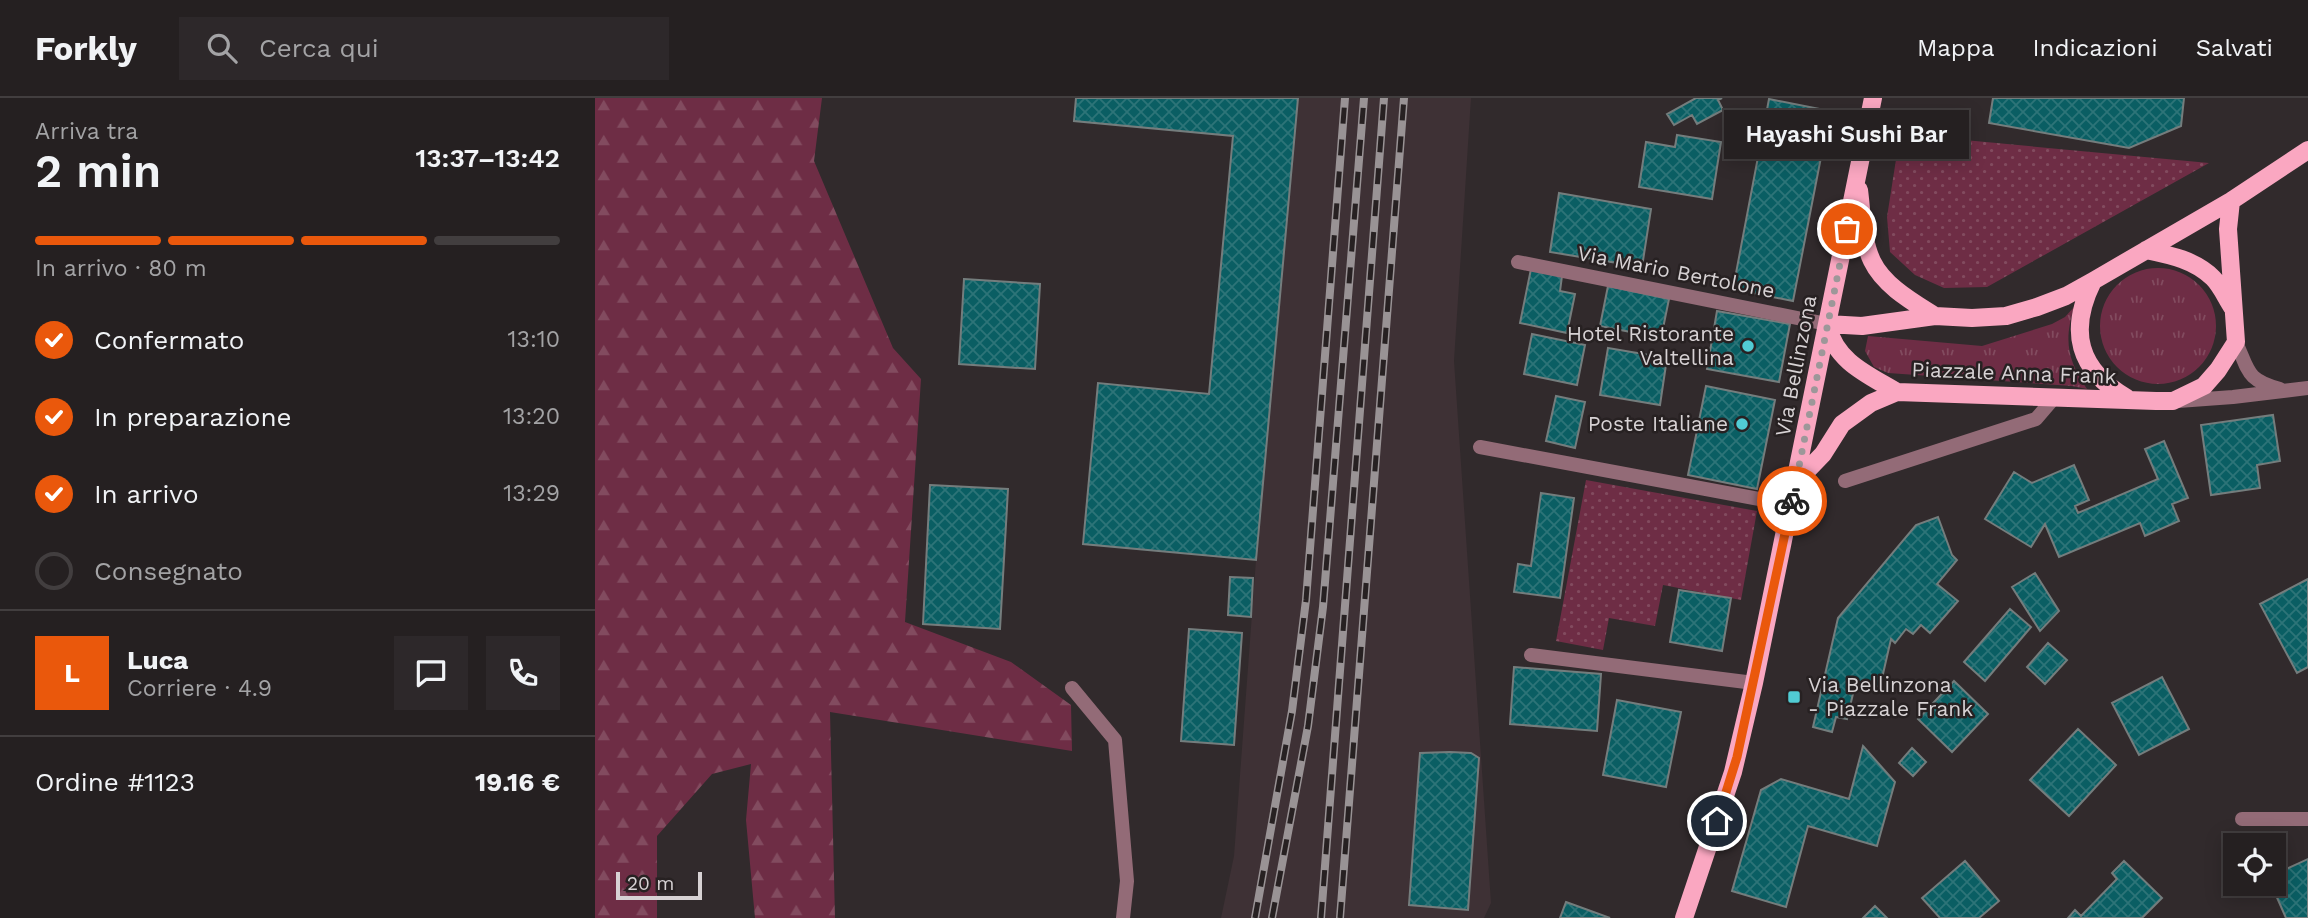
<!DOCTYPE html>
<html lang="it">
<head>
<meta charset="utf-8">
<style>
	:root { --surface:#252021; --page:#2d282a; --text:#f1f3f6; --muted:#a3a3a5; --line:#423e3f; --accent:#ea580c }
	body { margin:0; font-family:"Work Sans",sans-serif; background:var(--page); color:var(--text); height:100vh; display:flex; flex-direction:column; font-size:26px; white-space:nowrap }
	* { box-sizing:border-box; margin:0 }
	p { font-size:23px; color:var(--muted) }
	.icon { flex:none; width:38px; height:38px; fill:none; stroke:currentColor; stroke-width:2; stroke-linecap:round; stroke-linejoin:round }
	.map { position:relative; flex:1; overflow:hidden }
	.side { display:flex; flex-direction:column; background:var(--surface); width:595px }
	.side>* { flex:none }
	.buttons { position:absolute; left:1628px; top:735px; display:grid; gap:14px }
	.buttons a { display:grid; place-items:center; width:63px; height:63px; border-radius:0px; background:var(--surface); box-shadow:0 4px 18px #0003,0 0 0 2px var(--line); font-size:35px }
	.scale { position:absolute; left:21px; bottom:18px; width:86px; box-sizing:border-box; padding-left:7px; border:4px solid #d7d2d4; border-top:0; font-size:19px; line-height:24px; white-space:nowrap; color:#d7d2d4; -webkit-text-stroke:5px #272122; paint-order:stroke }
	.pin { position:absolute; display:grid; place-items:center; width:60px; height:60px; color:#fff; margin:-30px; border:4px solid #fff; border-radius:50%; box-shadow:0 2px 7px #0007 }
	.courier { position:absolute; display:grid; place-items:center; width:70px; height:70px; margin:-35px; border:5px solid #ea580c; border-radius:50%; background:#fff; color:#222; box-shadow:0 2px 9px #0007 }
	.bubble { position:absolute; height:49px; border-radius:0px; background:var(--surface); box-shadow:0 4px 18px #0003,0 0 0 2px var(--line); font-size:23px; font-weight:600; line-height:49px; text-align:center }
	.summary em { font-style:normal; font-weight:600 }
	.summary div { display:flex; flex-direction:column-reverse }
	.summary { display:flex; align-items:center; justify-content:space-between; height:119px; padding:0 35px }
	h1 { font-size:46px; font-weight:600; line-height:52px }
	.bar { display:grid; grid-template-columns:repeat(4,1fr); gap:10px 7px; align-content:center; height:84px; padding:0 35px }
	.bar i { height:9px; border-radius:5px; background:var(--line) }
	.bar .active { background:var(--accent) }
	.bar p { grid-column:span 4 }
	.line { display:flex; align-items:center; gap:18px; padding:0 35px; border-top:2px solid var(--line) }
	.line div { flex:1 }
	.round { display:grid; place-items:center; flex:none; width:74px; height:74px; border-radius:0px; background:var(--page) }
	ol { padding:0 35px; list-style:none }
	li { display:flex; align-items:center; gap:21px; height:77px }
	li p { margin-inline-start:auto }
	li .icon { padding:7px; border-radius:50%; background:var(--accent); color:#fff; stroke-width:4 }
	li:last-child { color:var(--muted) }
	li i { width:38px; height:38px; border:4px solid var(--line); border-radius:50% }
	header { display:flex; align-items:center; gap:42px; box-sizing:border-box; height:98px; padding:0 35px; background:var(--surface); border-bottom:2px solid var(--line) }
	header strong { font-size:33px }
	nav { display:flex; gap:38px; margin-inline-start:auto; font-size:24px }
	.search { width:490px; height:63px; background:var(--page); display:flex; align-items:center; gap:18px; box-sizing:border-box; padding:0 24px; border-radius:0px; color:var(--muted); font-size:26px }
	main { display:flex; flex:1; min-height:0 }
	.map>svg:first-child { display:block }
	.built { fill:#3e3135 }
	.grass { fill:url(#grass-tufts) }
	.forest { fill:url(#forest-firs) }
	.park { fill:url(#park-dots) }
	.building { fill:url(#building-cross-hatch); stroke:#747d7d; stroke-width:2 }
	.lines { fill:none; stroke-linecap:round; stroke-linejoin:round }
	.service { stroke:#936b77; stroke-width:14 }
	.minor { stroke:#936b77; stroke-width:14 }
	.tertiary { stroke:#936b77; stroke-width:14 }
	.primary { stroke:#faa7c1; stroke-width:18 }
	.rail-casing { stroke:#999395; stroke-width:8 }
	.rail { stroke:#272122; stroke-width:5; stroke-dasharray:16; stroke-linecap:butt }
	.done { stroke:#9d9799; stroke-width:7; stroke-dasharray:0 12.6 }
	.route { stroke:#ea580c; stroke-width:9 }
	.poi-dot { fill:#51ccd4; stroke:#272122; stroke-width:2.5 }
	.labels { text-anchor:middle; stroke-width:5; stroke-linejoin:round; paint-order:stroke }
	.street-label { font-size:21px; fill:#d7d2d4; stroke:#272122 }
	.poi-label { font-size:21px; fill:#d7d2d4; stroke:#272122; text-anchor:end }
</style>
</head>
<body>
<header>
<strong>Forkly</strong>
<div class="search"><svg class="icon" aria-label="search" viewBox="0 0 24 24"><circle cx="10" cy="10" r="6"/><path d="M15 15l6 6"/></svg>Cerca qui</div>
<nav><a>Mappa</a><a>Indicazioni</a><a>Salvati</a></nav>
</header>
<main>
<section class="side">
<div class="summary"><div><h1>2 min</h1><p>Arriva tra</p></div><em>13:37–13:42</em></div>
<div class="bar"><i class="active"></i><i class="active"></i><i class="active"></i><i></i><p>In arrivo · 80 m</p></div>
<ol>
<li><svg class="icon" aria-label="check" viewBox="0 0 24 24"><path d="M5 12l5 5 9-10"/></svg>Confermato<p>13:10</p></li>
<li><svg class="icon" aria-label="check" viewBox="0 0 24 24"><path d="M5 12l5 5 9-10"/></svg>In preparazione<p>13:20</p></li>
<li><svg class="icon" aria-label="check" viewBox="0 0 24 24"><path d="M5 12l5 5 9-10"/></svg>In arrivo<p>13:29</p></li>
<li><i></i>Consegnato</li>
</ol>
<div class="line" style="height:126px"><b class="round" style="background:var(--accent);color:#fff">L</b><div><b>Luca</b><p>Corriere · 4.9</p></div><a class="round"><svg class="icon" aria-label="chat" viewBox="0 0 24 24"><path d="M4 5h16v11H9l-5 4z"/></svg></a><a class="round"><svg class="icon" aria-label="phone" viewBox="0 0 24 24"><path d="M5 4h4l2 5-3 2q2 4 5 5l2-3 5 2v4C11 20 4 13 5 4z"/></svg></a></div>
<div class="line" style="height:91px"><div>Ordine #1123</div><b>19.16 €</b></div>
</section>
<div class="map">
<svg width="1713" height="820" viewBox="0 0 1713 820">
	<defs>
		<pattern id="grass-tufts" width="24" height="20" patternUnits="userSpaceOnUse" patternTransform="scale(1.75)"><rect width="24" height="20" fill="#6e2d45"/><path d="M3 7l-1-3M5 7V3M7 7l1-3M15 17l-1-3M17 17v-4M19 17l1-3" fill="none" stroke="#824b5f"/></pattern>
		<pattern id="forest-firs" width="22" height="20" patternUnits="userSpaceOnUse" patternTransform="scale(1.75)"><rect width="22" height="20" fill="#6e2d45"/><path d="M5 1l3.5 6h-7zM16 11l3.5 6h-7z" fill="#824b5f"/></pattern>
		<pattern id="park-dots" width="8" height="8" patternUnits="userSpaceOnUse" patternTransform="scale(1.75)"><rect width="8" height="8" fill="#6e2d45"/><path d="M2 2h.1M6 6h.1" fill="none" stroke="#824b5f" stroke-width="1.8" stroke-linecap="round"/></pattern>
		<pattern id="building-cross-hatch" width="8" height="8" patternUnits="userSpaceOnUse" patternTransform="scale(1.75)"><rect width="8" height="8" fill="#0a5e63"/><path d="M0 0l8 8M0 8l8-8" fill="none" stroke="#2d7478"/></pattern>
	</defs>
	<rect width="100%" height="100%" fill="#312a2c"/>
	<path class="built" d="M703,0H876L859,263L896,805L889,820H626L639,758L661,462Z"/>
	<path class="grass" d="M1505 228a58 58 0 1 1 116 0a58 58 0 1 1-116 0Z
		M1479,209C1469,243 1472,261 1492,291L1477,288L1293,275L1279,269L1270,253L1273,238L1387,248L1457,226L1470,219Z"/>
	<path class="forest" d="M0,0H227L219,63L298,250L326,281L310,524L416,564L476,607L477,653L235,614L240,820H160L151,722L156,666L117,676L62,738V820H0Z"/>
	<path class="park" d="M1305,36L1614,65L1392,189L1349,190L1320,177L1295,154L1292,119Z
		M991,382L1162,413L1146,502L1068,487L1060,528L1014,520L1008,552L961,543Z"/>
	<path class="building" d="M481,0H703L661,462L488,446L503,285L614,296L638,38L479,23Z
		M1101,0H1127L1123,2L1128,12L1102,26L1097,17L1079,27L1072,16Z
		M1398,0H1589L1586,28L1534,50L1394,25Z
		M1174,1L1235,13L1198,203L1138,191Z
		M1082,37L1126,44L1117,101L1044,89L1051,44L1080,49Z
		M964,95L1056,111L1047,169L955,154Z
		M936,171L967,178L965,193L980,196L972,235L925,225Z
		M369,181L445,186L440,271L364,266Z
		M1013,188L1074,201L1066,240L1005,228Z
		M1122,213L1195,226L1184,284L1112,271Z
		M937,236L990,247L982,287L929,276Z
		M1013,250L1072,260L1065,307L1005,297Z
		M1111,288L1180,302L1162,391L1093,377Z
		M961,298L990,304L980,350L951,343Z
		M1678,317L1685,363L1662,367L1665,390L1616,397L1606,327Z
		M1569,343L1593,400L1577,406L1584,423L1550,438L1545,425L1464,459L1450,426L1436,449L1390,421L1419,374L1437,385L1479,367L1494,402L1480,408L1483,415L1563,381L1550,351Z
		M335,387L413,391L405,531L328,526Z
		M946,395L979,400L965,500L919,494L923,466L936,468Z
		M1343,419L1357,457L1362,462L1342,486L1363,503L1335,535L1326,527L1318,536L1311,531L1300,545L1296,541L1285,589L1261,583L1252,621L1241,619L1237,634L1218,629L1243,520L1321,427Z
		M1440,475L1464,513L1445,533L1417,489Z
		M635,479L658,480L656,519L633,517Z
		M1713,481V569L1702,575L1665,506Z
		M1084,492L1136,500L1127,553L1075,544Z
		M1415,511L1436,529L1390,583L1369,564Z
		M594,531L647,535L639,647L586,643Z
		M1453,545L1472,562L1450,586L1432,569Z
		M919,569L1006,576L1002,633L915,626Z
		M1567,579L1594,631L1544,657L1517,605Z
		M1359,583L1393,616L1357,654L1323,621Z
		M1022,602L1086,614L1071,689L1008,677Z
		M1483,631L1521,667L1474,718L1435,682Z
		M1268,648L1300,684L1282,748L1213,728L1191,809L1137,793L1166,692L1186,681L1254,701Z
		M1317,650L1331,664L1318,678L1304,665Z
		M855,654L876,655L884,660L873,812L814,807L825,655Z
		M1713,761V820H1691L1676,786H1678V777Z
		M1370,763L1404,803L1384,820H1345L1327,800Z
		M1529,763L1567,800L1547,820H1473L1480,812L1486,818L1522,781L1517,775Z
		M971,804L1015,820H965Z
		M1280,808L1292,820H1268Z"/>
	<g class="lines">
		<path class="service" d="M1250,383L1441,321L1459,300
			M936,557L1159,585"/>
		<path class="minor" d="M923,164L1232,226
			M885,349L1196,407
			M477,590L520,642L532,783L528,820
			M1647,721H1713"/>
		<path class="tertiary" d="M1641,244C1654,273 1651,282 1685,291
			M1583,303L1638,299L1713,290"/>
		<path class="primary" d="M1264,92C1267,115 1267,142 1277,163C1289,188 1318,204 1340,218
			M1551,152C1575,157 1600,162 1618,180C1626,188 1631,200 1637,209
			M1498,183C1473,233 1483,272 1532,300
			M1232,226L1267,228L1340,218L1377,220L1411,218L1442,209L1471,198L1498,183L1636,103L1713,52
			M1233,229C1241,264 1274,277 1302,294
			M1202,383L1228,356L1247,326L1276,305L1302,294L1561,303H1578L1609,288L1623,272L1641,244L1633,131L1636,103
			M1089,820L1138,674L1159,585L1278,0"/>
		<defs>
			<path id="rail" d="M660,820L697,613L711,502L750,0
				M677,820L713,628L728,509L769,0
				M726,820L789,0
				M745,820L809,0"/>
		</defs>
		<use href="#rail" class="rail-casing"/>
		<use href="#rail" class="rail"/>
	</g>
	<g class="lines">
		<path class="done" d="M1197,403L1252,131"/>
		<path class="route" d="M1122,723L1142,659L1197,403"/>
	</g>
	<g class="poi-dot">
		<circle cx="1153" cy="248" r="7"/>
		<circle cx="1147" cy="326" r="7"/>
		<rect x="1192" y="592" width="14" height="14" rx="3.5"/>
	</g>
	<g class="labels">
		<g class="street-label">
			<text transform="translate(1081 174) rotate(11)" y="7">Via Mario Bertolone</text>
			<text transform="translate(1201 268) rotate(-79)" y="7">Via Bellinzona</text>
			<text transform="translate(1419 275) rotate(2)" y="7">Piazzale Anna Frank</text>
		</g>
		<g class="poi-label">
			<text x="1139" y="243">Hotel Ristorante<tspan x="1139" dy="24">Valtellina</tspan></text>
			<text x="1133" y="333">Poste Italiane</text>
			<text x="1213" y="594" text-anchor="start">Via Bellinzona<tspan x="1213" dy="24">- Piazzale Frank</tspan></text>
		</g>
	</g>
</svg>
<div class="buttons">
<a><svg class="icon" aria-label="locate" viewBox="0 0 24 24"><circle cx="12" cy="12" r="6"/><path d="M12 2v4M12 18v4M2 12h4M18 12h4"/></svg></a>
</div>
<div class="scale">20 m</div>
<div class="pin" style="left:1252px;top:131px;background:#ea580c"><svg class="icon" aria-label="bag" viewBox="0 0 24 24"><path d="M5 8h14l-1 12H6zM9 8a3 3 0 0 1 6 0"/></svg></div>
<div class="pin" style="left:1122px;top:723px;background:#1f2937"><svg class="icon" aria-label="home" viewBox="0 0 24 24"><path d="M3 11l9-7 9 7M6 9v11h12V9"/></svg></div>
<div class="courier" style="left:1197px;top:403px"><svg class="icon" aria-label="bike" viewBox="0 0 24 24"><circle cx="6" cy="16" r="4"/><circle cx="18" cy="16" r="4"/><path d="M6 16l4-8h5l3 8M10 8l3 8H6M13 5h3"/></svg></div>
<div class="bubble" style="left:1129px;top:12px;width:245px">Hayashi Sushi Bar</div>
</div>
</main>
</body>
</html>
